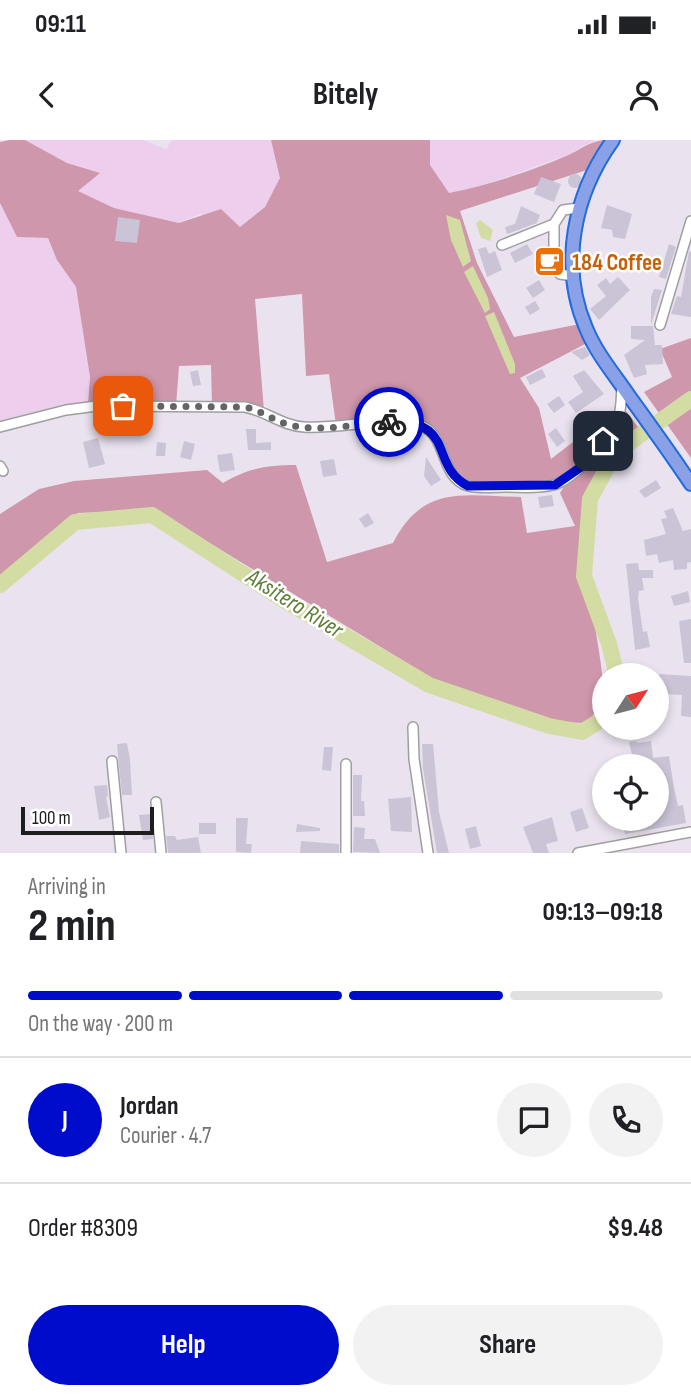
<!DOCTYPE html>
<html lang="en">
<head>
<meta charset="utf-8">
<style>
	:root { --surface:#fff; --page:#f2f2f2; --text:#202124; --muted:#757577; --line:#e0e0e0; --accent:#000ccb }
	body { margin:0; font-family:"Sofia Sans Condensed",sans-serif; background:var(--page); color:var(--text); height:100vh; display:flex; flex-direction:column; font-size:26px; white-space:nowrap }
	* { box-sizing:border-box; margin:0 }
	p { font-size:23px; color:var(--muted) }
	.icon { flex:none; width:38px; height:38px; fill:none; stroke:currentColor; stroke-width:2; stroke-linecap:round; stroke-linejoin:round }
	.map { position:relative; height:713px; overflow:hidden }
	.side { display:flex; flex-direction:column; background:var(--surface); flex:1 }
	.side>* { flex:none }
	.needle { width:46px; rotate:54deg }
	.buttons { position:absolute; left:592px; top:523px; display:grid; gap:14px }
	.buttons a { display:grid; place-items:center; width:77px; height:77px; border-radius:50%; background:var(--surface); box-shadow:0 4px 10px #0003; font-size:35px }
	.scale { position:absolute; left:21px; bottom:18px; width:133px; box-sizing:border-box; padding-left:7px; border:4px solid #1e1e1e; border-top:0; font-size:19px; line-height:24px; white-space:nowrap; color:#1e1e1e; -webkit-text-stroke:5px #fff; paint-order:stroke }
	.pin { position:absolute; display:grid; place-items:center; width:60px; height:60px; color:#fff; margin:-30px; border-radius:14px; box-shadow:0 4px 10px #0006 }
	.courier { position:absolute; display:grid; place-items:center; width:70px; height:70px; margin:-35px; border:5px solid #000ccb; border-radius:50%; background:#fff; color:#222; box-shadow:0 2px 9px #0007 }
	.headline em { font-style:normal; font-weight:700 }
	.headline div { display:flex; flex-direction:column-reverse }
	.headline { display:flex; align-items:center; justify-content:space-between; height:119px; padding:0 28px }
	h1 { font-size:46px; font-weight:700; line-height:52px }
	.bar { display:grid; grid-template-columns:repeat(4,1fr); gap:10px 7px; align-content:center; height:84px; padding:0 28px }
	.bar i { height:9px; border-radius:5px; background:var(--line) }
	.bar .selected { background:var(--accent) }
	.bar p { grid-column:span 4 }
	.line { display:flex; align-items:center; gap:18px; padding:0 28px; border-top:2px solid var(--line) }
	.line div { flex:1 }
	.round { display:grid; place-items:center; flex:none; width:74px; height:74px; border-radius:37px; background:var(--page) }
	.action { display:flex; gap:14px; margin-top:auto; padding:14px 28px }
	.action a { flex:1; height:80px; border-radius:42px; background:var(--accent); color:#fff; font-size:28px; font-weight:700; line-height:80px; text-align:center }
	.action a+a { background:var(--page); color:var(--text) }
	.status { display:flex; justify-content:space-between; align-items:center; height:49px; padding:0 35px; background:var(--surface); direction:ltr }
	.status svg { height:19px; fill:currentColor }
	header { display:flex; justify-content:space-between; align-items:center; height:91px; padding:0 28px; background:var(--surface); font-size:32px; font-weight:700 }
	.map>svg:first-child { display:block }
	.farmland { fill:#eeceed }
	.forest { fill:#cf97ab }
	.water { fill:#d3dda3 }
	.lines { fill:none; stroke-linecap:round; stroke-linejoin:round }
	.river { stroke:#d3dda3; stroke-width:16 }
	.building { fill:#cac4d6 }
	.minor-casing { stroke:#9f9f9f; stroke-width:12 }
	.highway-casing { stroke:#226cdb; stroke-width:16 }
	.minor { stroke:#fff; stroke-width:9 }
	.highway { stroke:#8aa1e7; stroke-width:12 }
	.done { stroke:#656367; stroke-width:7; stroke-dasharray:0 12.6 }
	.route { stroke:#000ccb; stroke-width:9 }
	.labels { text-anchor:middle; stroke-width:5; stroke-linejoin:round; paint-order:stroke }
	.food-label { font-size:23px; font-weight:bold; fill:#c56008; stroke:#fff; text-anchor:start }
	.water-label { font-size:24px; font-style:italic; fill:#5f7f38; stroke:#fff }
</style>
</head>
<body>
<div class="status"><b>09:11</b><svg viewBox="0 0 49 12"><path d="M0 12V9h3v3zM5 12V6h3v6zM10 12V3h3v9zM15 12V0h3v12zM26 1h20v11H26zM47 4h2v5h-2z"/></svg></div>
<header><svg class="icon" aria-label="back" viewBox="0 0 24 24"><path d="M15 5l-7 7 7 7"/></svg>Bitely<svg class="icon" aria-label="person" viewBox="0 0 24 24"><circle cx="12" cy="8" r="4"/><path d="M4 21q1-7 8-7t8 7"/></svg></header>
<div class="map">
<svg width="691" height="713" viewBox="0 0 691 713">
	<rect width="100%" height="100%" fill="#eae3ef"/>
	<path class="farmland" d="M25,0H143L166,9L172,0H271L281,38L265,67L240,87L200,74L179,83L114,68L77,51L99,33L67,23Z
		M430,0H595L567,15L483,46L449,53L430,25Z
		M0,63L17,97L48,98L57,120L76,147L90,237L88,263L0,287Z"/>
	<path class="forest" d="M10,0H25L67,23L100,33L78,51L114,68L179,83L221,69L240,87L265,67L280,38L271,0H430V25L449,53C489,45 528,32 566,16C581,10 590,0 607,0L590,29L460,71L477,123L514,197L580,184L589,202L520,238L539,268L551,319L604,278L616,284L626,271L641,291C633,298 623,304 616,312C555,384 604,482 604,564L585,583L553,582L435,540L155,370L78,373L0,438V374L39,349L74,341L207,330L223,343C248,328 268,325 296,325L327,422L393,403C423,344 464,356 521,357L527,393L575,386L560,353L569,338C545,350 486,350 460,342L438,300L418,285H336L329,234L306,236L302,154L255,159L264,271L212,266L211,225L179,226L176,266L81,268L88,263L90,237L76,147L57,120L48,98L17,97L0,63V2Z
		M691,198V318L644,252L672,237L660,209Z"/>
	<path class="water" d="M446,75L460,80L471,121L463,127L451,100Z
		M480,80L493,90L490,101L481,98L476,83Z
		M473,126L488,158L490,169L485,173L464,132Z
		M494,172L515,224V233L510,234L485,176Z"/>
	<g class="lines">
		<path class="river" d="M0,445L75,382L152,375L282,459L429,545L549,586L582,592L604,578
			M617,536L609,504L584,436L590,359L615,313L691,259"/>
	</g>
	<path class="building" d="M568 41a7 7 0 1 1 14 0a7 7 0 1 1-14 0Z
		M541,37L561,44L554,62L534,54Z
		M607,65L632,74L625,99L613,97L612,90L601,88Z
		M521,66L540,75L537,83L507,94L505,87L515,84Z
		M118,77L140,80L137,103L115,101Z
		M527,104L533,114L515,123L510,113Z
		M669,104L676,107L666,139L659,137Z
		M486,107L489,114L495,111L502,130L487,137L478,109Z
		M689,111L691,112V177L671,174L677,156L681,157Z
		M541,116H547L551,134L542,135Z
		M618,137L630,150L599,180L590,169L606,156L597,145L606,138L610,144Z
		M539,140L545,150L533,158L526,148Z
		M654,149L662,150L651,185V157Z
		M535,161L540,169L530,175L525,167Z
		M631,186H653L655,205H662L663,224L645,225L647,234L634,238L624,215L645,200L631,199Z
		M585,207L590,215L582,220L571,212Z
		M542,229L546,237L530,245L526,237Z
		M198,230L201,245L193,246L190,232Z
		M584,230L604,254L576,273L568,262L583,252L573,236Z
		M559,256L565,265L554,273L547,264Z
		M556,288L565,301L557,307L548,294Z
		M246,289H256V303L271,302V310H248Z
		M98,298L105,324L89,328L83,302Z
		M184,301L195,304L191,320L180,317Z
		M157,302L166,303L165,316H156Z
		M232,313L235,330L220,332L217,315Z
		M426,317L441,340L431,346L424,336Z
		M334,319L337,335L323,337L320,321Z
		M656,340L661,348L645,358L639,351Z
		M552,355L554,366L540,368L538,357Z
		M673,368L683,391L691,389V422L687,423V429L674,430L673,420L659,423L657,414L646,416L644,400L666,394L661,379L667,378L664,371Z
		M368,373L374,383L365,388L359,379Z
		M638,423L639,430H653V438H642L644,450L639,451L638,458L643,492L647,491L650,507L635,510L626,424Z
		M688,451L690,462L674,466L671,456Z
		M691,479V523H684L679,481Z
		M659,534L691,536V577L681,576L682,555L665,554Z
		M636,601L637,603L651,601L653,618L669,616L674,648L678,666L683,665L686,683L625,694L622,680L656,679L659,672L656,626L634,624L629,602Z
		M127,603L130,620L132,655H122L118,616L117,604Z
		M422,604H433L439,672L449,713H437L423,629Z
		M324,607H333L331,631L322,630Z
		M353,635H362L361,661H364L365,676H353Z
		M107,645L108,656L106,657L110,677L99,680L94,646Z
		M411,657L412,692L391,691L388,659Z
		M582,668L589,688L576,692L570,672Z
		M150,674L153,699L143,700L139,675Z
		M552,677L558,701L546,704L549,713H533L523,687Z
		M236,678H248L246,704H252L251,713L236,712Z
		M199,683H216V694H199Z
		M297,684L320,688V691L296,692Z
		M476,686L481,706L470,709L465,689Z
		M354,687L365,688L364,699H375L380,713L353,712Z
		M166,696H175L177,700L198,697L201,713H168Z
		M301,701L339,704V713H300Z"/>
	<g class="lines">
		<defs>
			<path id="minor" d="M502,105L554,84
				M573,136L560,134L554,127V84L563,70L579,68
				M660,185L691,81
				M0,287L66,270L97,266L245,267C266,271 283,286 304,287C342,289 379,277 416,284C449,291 438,337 468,346C479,349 494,347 505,347C521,347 538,349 553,345C574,340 611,298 618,278C622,268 621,257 622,246
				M0,326L3,331
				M413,587L414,619L428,713
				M112,621L121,713
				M346,624V713
				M156,662L161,713
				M578,713L691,692"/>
			<path id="highway" d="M613,0C574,54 559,125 586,188C596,213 614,234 629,256C650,285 671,314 691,344"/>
		</defs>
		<use href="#minor" class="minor-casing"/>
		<use href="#highway" class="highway-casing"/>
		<use href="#minor" class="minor"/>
		<use href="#highway" class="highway"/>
	</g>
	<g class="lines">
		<path class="done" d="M123,266L245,267C263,271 274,281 290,285C320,293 359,283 389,282"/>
		<path class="route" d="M389,282C458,280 428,325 468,346L555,345L581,327L603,301"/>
	</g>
	<defs>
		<symbol id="cafe-square" viewBox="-11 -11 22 22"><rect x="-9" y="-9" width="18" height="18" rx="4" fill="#e8710a" stroke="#fff"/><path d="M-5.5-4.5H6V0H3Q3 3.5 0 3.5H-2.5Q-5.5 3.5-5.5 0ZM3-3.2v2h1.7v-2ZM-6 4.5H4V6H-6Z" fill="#fff"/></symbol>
	</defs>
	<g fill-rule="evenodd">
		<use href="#cafe-square" x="532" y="104" width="35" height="35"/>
	</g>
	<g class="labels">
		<g class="food-label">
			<text x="572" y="130">184 Coffee</text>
		</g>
		<g class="water-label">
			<text transform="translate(295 463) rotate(32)" y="8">Aksitero River</text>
		</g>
	</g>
</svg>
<div class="buttons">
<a><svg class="needle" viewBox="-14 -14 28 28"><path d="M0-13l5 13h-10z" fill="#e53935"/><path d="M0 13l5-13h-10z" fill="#757577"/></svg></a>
<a><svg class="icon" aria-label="locate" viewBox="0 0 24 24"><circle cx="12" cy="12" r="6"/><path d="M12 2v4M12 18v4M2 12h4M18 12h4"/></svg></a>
</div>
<div class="scale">100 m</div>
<div class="pin" style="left:123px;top:266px;background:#ea580c"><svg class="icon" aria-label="bag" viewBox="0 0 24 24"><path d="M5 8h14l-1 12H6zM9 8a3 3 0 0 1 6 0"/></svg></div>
<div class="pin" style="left:603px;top:301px;background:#1f2937"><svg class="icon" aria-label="home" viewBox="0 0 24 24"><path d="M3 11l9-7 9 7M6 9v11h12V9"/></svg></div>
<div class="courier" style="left:389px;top:282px"><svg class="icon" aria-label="bike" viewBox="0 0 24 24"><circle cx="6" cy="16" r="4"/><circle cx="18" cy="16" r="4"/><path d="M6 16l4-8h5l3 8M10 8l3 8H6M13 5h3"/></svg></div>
</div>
<section class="side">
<div class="headline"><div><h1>2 min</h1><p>Arriving in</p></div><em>09:13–09:18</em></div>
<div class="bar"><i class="selected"></i><i class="selected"></i><i class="selected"></i><i></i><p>On the way · 200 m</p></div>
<div class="line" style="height:126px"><b class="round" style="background:var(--accent);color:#fff">J</b><div><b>Jordan</b><p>Courier · 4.7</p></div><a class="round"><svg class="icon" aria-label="chat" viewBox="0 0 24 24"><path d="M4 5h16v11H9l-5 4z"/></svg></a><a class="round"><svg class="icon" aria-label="phone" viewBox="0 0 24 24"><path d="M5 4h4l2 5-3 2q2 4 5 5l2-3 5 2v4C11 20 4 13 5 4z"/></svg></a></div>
<div class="line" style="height:91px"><div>Order #8309</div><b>$9.48</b></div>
<div class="action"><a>Help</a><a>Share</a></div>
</section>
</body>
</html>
